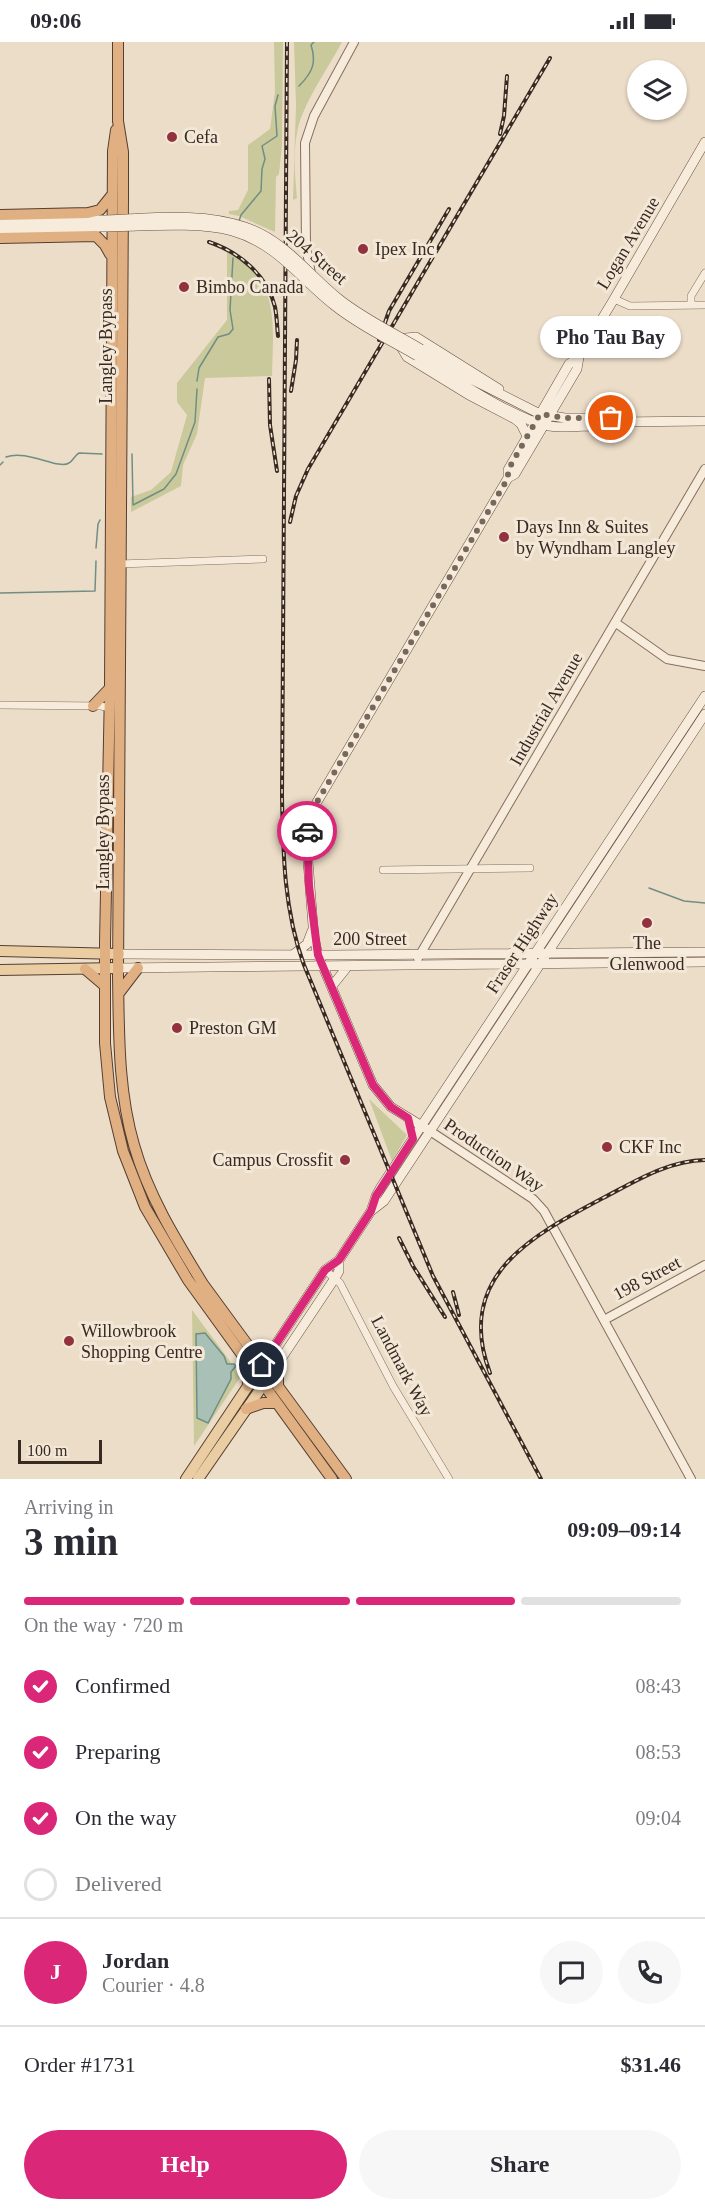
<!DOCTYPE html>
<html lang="en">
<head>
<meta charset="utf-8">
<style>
	:root { --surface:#fff; --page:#f7f7f7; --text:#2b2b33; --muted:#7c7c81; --line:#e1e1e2; --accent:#db2777 }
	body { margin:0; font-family:"Times New Roman",serif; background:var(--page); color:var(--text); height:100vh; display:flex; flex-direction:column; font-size:22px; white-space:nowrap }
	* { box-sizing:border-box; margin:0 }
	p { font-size:20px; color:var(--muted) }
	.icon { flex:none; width:33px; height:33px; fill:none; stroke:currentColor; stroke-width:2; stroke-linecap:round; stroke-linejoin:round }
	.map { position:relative; height:1437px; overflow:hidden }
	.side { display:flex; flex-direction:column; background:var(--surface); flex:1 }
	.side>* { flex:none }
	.buttons { position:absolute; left:627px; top:18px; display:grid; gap:12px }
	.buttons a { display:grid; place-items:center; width:60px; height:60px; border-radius:50%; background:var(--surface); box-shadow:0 2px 4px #0004; font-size:30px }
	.scale { position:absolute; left:18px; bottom:15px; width:84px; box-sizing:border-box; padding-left:6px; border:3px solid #382921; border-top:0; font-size:16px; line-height:21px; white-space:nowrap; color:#382921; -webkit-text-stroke:4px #f3e8d7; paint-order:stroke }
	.pin { position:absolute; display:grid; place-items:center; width:51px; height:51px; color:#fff; margin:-26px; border:3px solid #fff; border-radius:50%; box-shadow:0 2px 6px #0007 }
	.courier { position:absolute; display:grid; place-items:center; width:60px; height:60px; margin:-30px; border:4px solid #db2777; border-radius:50%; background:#fff; color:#222; box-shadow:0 2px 8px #0007 }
	.bubble { position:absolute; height:42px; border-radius:21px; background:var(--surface); box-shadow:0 2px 4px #0004; font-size:20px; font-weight:800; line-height:42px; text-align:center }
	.summary em { font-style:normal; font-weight:800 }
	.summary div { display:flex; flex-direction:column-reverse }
	.summary { display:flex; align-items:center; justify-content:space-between; height:102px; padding:0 24px }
	h1 { font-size:39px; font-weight:800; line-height:45px }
	.bar { display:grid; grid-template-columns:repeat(4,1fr); gap:9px 6px; align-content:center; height:72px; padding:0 24px }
	.bar i { height:8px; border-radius:4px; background:var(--line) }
	.bar .selected { background:var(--accent) }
	.bar p { grid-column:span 4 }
	.line { display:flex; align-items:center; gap:15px; padding:0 24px; border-top:2px solid var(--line) }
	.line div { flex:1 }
	.round { display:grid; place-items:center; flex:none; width:63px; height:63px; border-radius:32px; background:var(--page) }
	ol { padding:0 24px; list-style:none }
	li { display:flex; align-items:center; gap:18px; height:66px }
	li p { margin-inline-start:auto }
	li .icon { padding:6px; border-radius:50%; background:var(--accent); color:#fff; stroke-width:4 }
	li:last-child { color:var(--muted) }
	li i { width:33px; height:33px; border:3px solid var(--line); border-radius:50% }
	.primary-button { display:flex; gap:12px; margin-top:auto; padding:12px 24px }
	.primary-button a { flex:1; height:69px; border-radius:36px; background:var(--accent); color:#fff; font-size:24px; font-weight:800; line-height:69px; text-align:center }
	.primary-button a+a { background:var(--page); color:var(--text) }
	.status { display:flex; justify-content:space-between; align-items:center; height:42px; padding:0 30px; background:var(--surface); direction:ltr }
	.status svg { height:16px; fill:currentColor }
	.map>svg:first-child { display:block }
	.green { fill:#c9c99c }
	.water { fill:#a9c0b6; stroke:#708e83; stroke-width:1.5 }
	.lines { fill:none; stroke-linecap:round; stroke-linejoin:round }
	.stream { stroke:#708e83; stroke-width:1.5 }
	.minor-casing { stroke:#866f5e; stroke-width:8 }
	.tertiary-casing { stroke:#866f5e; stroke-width:10 }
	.secondary-casing { stroke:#685141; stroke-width:10 }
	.primary-casing { stroke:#553e32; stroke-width:12 }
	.trunk-casing { stroke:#553e32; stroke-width:12 }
	.minor { stroke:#f7ebdb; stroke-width:7 }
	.tertiary { stroke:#f7ebdb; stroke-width:8 }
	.secondary { stroke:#f7ebdb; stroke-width:9 }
	.primary { stroke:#ebcda3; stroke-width:10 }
	.trunk { stroke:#e0b082; stroke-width:10 }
	.rail-casing { stroke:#382921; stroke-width:4 }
	.rail { stroke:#f3e8d7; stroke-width:1.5; stroke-dasharray:4.5; stroke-linecap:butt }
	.secondary-bridge-casing { stroke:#685141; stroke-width:10; stroke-linecap:butt }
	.secondary-bridge { stroke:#f7ebdb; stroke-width:9 }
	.done { stroke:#77685b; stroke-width:6; stroke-dasharray:0 10.8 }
	.route { stroke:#db2777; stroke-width:8 }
	.poi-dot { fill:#91323e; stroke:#f3e8d7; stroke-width:2 }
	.labels { text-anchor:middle; stroke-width:6; stroke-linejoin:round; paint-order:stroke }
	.poi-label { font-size:18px; fill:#382921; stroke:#f3e8d7; text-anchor:start }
	.street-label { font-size:18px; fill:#382921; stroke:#f3e8d7 }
</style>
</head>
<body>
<div class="status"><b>09:06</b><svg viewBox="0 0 49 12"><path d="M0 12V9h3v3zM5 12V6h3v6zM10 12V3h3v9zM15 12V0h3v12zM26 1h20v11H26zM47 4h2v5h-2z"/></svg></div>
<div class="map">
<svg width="705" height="1437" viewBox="0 0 705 1437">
	<rect width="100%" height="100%" fill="#ecddc8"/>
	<path class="green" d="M274,0H283L282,103L279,132L276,135L275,190L239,174L229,172V169L238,168L248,148V103L270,87L275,50Z
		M294,0H342C329,25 301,64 297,91C293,113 295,135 297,156L293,158L296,63Z
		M227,209C281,238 273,282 272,334L205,336L197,392L183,423L181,444L131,470V455L151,448L171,430L187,373L177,360V341L227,278Z
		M369,1057L407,1093L392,1119Z
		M192,1268L241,1334L194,1404Z"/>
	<path class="water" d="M205,1291L224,1314L227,1322H234L236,1324L231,1330V1337L208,1381L197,1376L196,1292Z"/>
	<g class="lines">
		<path class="stream" d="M299,44C312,31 317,21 311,3L314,0
			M239,179L241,173L261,149L262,127L265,117L262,104L277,94L275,64L278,53
			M197,339L199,326L218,295L229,292L233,287L230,268L233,216
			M132,412L133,463L164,447L176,432L195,380L197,347
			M6,415C27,407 58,428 69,421C73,419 74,414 79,411L102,412
			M0,423L3,420
			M96,506L98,482L100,478
			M0,551L95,549L96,519
			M649,846L684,859L705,861"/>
		<defs>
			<path id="minor" d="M614,257L630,264L705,263
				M691,263V254L705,231
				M119,522L263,517
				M0,663L101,664L110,666
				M383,828L530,826
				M325,1228L340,1241L393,1344L449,1437"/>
			<path id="tertiary" d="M311,232L306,204L305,101L314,74L354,0
				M616,581L667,617L705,624
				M418,916L705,427
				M430,1089L533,1157L544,1169L691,1437
				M604,1278L705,1223"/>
			<path id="secondary" d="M0,180L99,178
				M0,189L99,185
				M421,307L463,333L540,372L565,376H611L617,380L705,379
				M419,315C452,335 513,377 549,384C561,386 574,385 586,384C596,384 608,386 617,380
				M499,347L416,295L396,297L407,315L469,353L515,377L521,382L527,394
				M508,436L515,432L577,327L579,315
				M119,912L332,913L705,910
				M294,912L307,902L312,889
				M119,926L705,920
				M332,944L348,924
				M430,1089L391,1065L373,1043L318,913L314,896L307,807L309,780L317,760L508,436V428L569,322L579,315L614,257L705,100
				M371,1169L376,1154L381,1145L705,654
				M262,1323L325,1228L339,1218L371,1169L384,1159L705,672
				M275,1326L335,1236L339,1229V1218"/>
			<path id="primary" d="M0,909L119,912
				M0,928L119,926
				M186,1437L252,1338
				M198,1437L268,1336"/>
			<path id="trunk" d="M118,0V79L123,110V157L118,934C119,991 118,1048 134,1103C148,1153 176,1198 203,1242L346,1437
				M116,88L113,109L110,646L105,901V1001L110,1055L123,1109L145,1165L188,1238L332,1437
				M0,173L88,171L100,168L112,153
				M0,196L96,194L105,203L110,212
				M93,664L110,646
				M85,927L105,944
				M119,951L138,926
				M250,1307L273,1306
				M247,1320L248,1344
				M278,1345V1321
				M246,1367L263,1361H277"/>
		</defs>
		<use href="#minor" class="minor-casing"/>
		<use href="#tertiary" class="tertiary-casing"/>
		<use href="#secondary" class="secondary-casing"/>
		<use href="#primary" class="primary-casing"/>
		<use href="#trunk" class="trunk-casing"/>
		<use href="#minor" class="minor"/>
		<use href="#tertiary" class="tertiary"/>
		<use href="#secondary" class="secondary"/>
		<use href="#primary" class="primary"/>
		<use href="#trunk" class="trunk"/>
		<defs>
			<path id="rail" d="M287,0L282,754C283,812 284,869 304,923L433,1234L541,1437
				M500,92L504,74L507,34
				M209,200C239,210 267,233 275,265C277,275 277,285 278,294
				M379,298L389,269L449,167
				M269,337L270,383L277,429
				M291,349L296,318L297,298
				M290,480L296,454L308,427L550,16
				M399,1196L413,1224L445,1275
				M453,1250L459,1273
				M490,1331C454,1235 531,1194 603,1156C636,1139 667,1119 705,1118"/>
		</defs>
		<use href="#rail" class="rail-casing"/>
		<use href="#rail" class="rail"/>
		<defs>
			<path id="secondary-bridge" d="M99,178C146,177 199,169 245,185C284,198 308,232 339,257C364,277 394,291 421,307
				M99,185C137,185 196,179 232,189C278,202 299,236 335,264C360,284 390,298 417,314"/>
		</defs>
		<use href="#secondary-bridge" class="secondary-bridge-casing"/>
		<use href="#secondary-bridge" class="secondary-bridge"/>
	</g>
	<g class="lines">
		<path class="done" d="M307,789L317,760L508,436V428L540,372L566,376H611"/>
		<path class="route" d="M262,1323L325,1228L339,1218L371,1169L376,1154L413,1097L408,1076L391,1065L373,1043L318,913L309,844L307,789"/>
	</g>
	<g class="poi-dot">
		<circle cx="172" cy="95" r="6"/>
		<circle cx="363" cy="207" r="6"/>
		<circle cx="184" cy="245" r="6"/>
		<circle cx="504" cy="495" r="6"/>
		<circle cx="647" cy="881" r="6"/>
		<circle cx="177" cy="986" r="6"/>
		<circle cx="607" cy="1105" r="6"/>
		<circle cx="345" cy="1118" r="6"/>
		<circle cx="69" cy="1299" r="6"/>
	</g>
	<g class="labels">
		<g class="poi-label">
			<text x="184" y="101">Cefa</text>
			<text x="375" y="213">Ipex Inc</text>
			<text x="196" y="251">Bimbo Canada</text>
			<text x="516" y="491">Days Inn &amp; Suites<tspan x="516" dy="21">by Wyndham Langley</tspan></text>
			<text x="647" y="907" text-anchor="middle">The<tspan x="647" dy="21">Glenwood</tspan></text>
			<text x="189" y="992">Preston GM</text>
			<text x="619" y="1111">CKF Inc</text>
			<text x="333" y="1124" text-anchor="end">Campus Crossfit</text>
			<text x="81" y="1295">Willowbrook<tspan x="81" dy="21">Shopping Centre</tspan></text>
		</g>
		<g class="street-label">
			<text transform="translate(628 201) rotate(-59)" y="6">Logan Avenue</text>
			<text transform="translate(317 215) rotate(41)" y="6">204 Street</text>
			<text transform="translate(106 304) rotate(-90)" y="6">Langley Bypass</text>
			<text transform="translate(546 667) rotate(-60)" y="6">Industrial Avenue</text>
			<text transform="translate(103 790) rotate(-90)" y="6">Langley Bypass</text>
			<text x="370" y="903">200 Street</text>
			<text transform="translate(522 901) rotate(-57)" y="6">Fraser Highway</text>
			<text transform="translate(494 1113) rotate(34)" y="6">Production Way</text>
			<text transform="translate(647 1236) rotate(-28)" y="6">198 Street</text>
			<text transform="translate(402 1324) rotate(62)" y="6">Landmark Way</text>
		</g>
	</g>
</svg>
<div class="buttons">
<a><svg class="icon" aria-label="layers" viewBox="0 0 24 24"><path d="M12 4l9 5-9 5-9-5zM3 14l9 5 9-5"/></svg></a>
</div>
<div class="scale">100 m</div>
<div class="pin" style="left:611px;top:376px;background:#ea580c"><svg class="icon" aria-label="bag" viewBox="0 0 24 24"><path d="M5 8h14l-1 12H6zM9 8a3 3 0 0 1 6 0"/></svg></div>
<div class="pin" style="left:262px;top:1323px;background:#1f2937"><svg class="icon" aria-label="home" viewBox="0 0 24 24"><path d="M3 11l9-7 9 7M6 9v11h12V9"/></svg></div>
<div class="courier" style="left:307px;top:789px"><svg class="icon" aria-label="car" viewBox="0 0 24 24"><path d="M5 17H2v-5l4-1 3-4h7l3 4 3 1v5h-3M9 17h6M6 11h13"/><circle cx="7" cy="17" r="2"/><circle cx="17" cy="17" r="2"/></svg></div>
<div class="bubble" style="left:540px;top:274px;width:141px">Pho Tau Bay</div>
</div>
<section class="side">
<div class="summary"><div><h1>3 min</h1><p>Arriving in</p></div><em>09:09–09:14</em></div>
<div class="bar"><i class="selected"></i><i class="selected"></i><i class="selected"></i><i></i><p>On the way · 720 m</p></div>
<ol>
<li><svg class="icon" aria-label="check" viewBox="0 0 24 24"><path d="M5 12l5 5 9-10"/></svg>Confirmed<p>08:43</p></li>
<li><svg class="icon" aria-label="check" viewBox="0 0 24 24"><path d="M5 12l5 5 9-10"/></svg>Preparing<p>08:53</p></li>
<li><svg class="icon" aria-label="check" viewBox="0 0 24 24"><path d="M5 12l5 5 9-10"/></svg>On the way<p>09:04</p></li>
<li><i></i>Delivered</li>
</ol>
<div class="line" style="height:108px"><b class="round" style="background:var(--accent);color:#fff">J</b><div><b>Jordan</b><p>Courier · 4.8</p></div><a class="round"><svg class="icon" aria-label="chat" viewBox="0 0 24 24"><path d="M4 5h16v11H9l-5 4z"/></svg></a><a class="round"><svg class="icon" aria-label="phone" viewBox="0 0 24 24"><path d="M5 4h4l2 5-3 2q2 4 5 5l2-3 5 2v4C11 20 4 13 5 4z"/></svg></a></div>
<div class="line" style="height:78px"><div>Order #1731</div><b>$31.46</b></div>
<div class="primary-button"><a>Help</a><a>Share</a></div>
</section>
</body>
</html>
